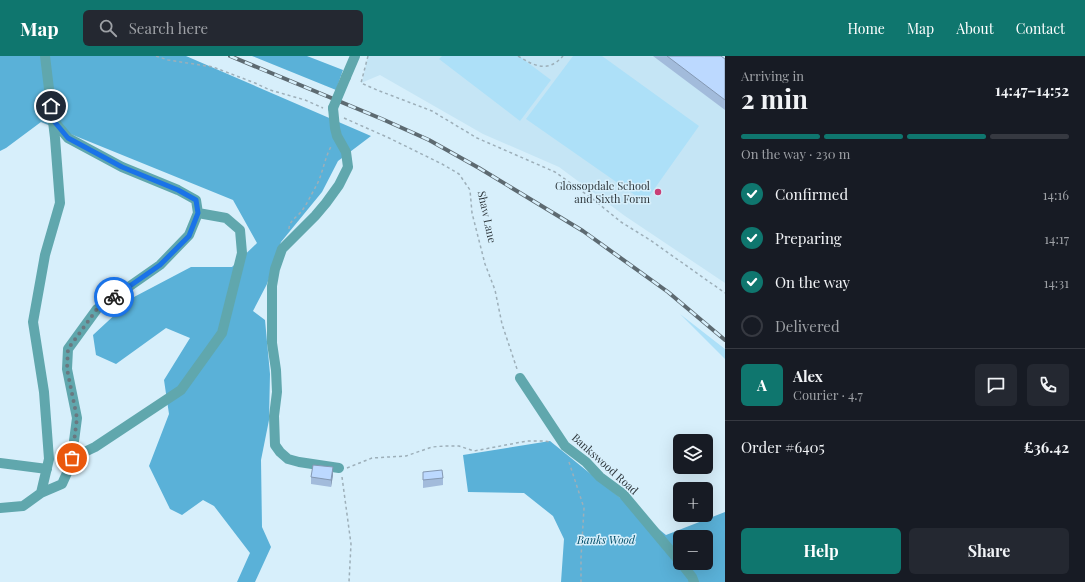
<!DOCTYPE html>
<html lang="en">
<head>
<meta charset="utf-8">
<style>
	:root { --surface:#171b24; --page:#242831; --text:#f1f3f6; --muted:#9ea1a6; --line:#363941; --accent:#0f766e }
	body { margin:0; font-family:"Playfair Display",serif; background:var(--page); color:var(--text); height:100vh; display:flex; flex-direction:column; font-size:15px; white-space:nowrap }
	* { box-sizing:border-box; margin:0 }
	p { font-size:13px; color:var(--muted) }
	.icon { flex:none; width:22px; height:22px; fill:none; stroke:currentColor; stroke-width:2; stroke-linecap:round; stroke-linejoin:round }
	.map { position:relative; flex:1; overflow:hidden }
	.side { display:flex; flex-direction:column; background:var(--surface); width:360px }
	.side>* { flex:none }
	.controls { position:absolute; left:673px; top:378px; display:grid; gap:8px }
	.controls a { display:grid; place-items:center; width:40px; height:40px; border-radius:6px; background:var(--surface); box-shadow:0 4px 16px #0002; font-size:20px }
	.pin { position:absolute; display:grid; place-items:center; width:34px; height:34px; color:#fff; margin:-17px; border:2px solid #fff; border-radius:50%; box-shadow:0 1px 4px #0007 }
	.courier { position:absolute; display:grid; place-items:center; width:40px; height:40px; margin:-20px; border:3px solid #1a73e8; border-radius:50%; background:#fff; color:#222; box-shadow:0 1px 5px #0007 }
	.overview em { font-style:normal; font-weight:700 }
	.overview div { display:flex; flex-direction:column-reverse }
	.overview { display:flex; align-items:center; justify-content:space-between; height:68px; padding:0 16px }
	h1 { font-size:26px; font-weight:700; line-height:30px }
	.bar { display:grid; grid-template-columns:repeat(4,1fr); gap:6px 4px; align-content:center; height:48px; padding:0 16px }
	.bar i { height:5px; border-radius:3px; background:var(--line) }
	.bar .current { background:var(--accent) }
	.bar p { grid-column:span 4 }
	.line { display:flex; align-items:center; gap:10px; padding:0 16px; border-top:1px solid var(--line) }
	.line div { flex:1 }
	.round { display:grid; place-items:center; flex:none; width:42px; height:42px; border-radius:6px; background:var(--page) }
	ol { padding:0 16px; list-style:none }
	li { display:flex; align-items:center; gap:12px; height:44px }
	li p { margin-inline-start:auto }
	li .icon { padding:4px; border-radius:50%; background:var(--accent); color:#fff; stroke-width:4 }
	li:last-child { color:var(--muted) }
	li i { width:22px; height:22px; border:2px solid var(--line); border-radius:50% }
	.action { display:flex; gap:8px; margin-top:auto; padding:8px 16px }
	.action a { flex:1; height:46px; border-radius:6px; background:var(--accent); color:#fff; font-size:16px; font-weight:700; line-height:46px; text-align:center }
	.action a+a { background:var(--page); color:var(--text) }
	header { display:flex; align-items:center; gap:24px; box-sizing:border-box; height:56px; padding:0 20px; background:var(--accent); color:#fff }
	header strong { font-size:19px }
	nav { display:flex; gap:22px; margin-inline-start:auto; font-size:14px }
	.search { width:280px; height:36px; background:var(--page); display:flex; align-items:center; gap:10px; box-sizing:border-box; padding:0 14px; border-radius:6px; color:var(--muted); font-size:15px }
	main { display:flex; flex:1; min-height:0 }
	.map>svg:first-child { display:block }
	.built { fill:#c5e5f5 }
	.green { fill:#ade0f8 }
	.forest { fill:#5ab1d8; fill-rule:evenodd }
	.lines { fill:none; stroke-linecap:round; stroke-linejoin:round }
	.path { stroke:#9dafb9; stroke-width:1.5; stroke-dasharray:3 3; stroke-linecap:butt }
	.minor { stroke:#60a7ad; stroke-width:10 }
	.rail-casing { stroke:#5d6a71; stroke-width:4 }
	.rail { stroke:#d7effb; stroke-width:2.5; stroke-dasharray:8; stroke-linecap:butt }
	.minor-bridge { stroke:#60a7ad; stroke-width:10 }
	.wall { fill:#a2bbdb }
	.shaded-wall { fill:#8498b2 }
	.building { fill:#bcd9ff; stroke:#8498b2 }
	.done { stroke:#6a7880; stroke-width:4; stroke-dasharray:0 7.2 }
	.route { stroke:#1a73e8; stroke-width:5 }
	.poi-dot { fill:#c93f76; stroke:#d7effb; stroke-width:1.5 }
	.labels { text-anchor:middle; stroke-width:3; stroke-linejoin:round; paint-order:stroke }
	.poi-label { font-size:11px; fill:#2f383d; stroke:#d7effb; text-anchor:end }
	.street-label { font-size:11px; fill:#2f383d; stroke:#d7effb }
	.park-label { font-size:11px; font-style:italic; fill:#004d68; stroke:#d7effb }
</style>
</head>
<body>
<header>
<strong>Map</strong>
<div class="search"><svg class="icon" aria-label="search" viewBox="0 0 24 24"><circle cx="10" cy="10" r="6"/><path d="M15 15l6 6"/></svg>Search here</div>
<nav><a>Home</a><a>Map</a><a>About</a><a>Contact</a></nav>
</header>
<main>
<div class="map">
<svg width="725" height="526" viewBox="0 0 725 526">
	<rect width="100%" height="100%" fill="#d7effb"/>
	<path class="built" d="M368,0H725V227L625,160L559,111L483,78L380,19L361,27L363,22Z"/>
	<path class="green" d="M442,0H519L551,24L520,65L439,3Z
		M573,0H602L699,70L645,146L526,63Z
		M680,258L725,293V303Z"/>
	<path class="forest" d="M0,0H186L371,80L338,105L322,136L281,186L267,228L253,255L265,264L270,318L269,364L261,404L262,471L271,491L255,526H237L250,497L214,450L203,444L182,459L170,453L149,410L169,358L164,324L190,282L166,272L116,308L96,299L93,279L134,241L191,211H232L257,187L233,144L41,66L6,92L0,95Z
		M252,0H307L343,14L336,34Z
		M550,385L666,479L725,456V526H561L564,483L553,460L524,437L468,436L463,399ZM680,481H706V507H680Z"/>
	<g class="lines">
		<path class="path" d="M156,0L168,4L213,11L255,27L270,34L305,44L323,52
			M368,0L361,27L377,34L432,55L477,82L555,116L594,144L621,166L650,184L725,237
			M518,0C534,10 548,17 563,0
			M344,62L389,82L442,108L459,118L470,134L472,157L485,208L495,234L502,268L517,313
			M289,173C289,165 296,162 301,156C306,150 311,139 315,132C323,119 324,102 332,89
			M569,406L584,452L581,502V526
			M347,412L372,402L406,400L432,391L444,390H459L474,395L527,385H545L550,386
			M342,421L351,488L349,526"/>
		<path class="minor" d="M346,21L355,0
			M333,52L335,72L337,80L346,96L348,111L339,129L326,147L315,160L282,193L275,213L272,230V287L276,314L277,336L274,360L275,389L280,396L288,403L299,406L339,412
			M520,322L565,390L586,406L600,421L623,438L680,506
			M72,402L95,391L181,334L222,277L242,197L240,174L226,162L198,157
			M0,407L47,413
			M41,437L62,428L71,408L77,362L67,313L68,293L97,253L160,209L189,179L198,157L196,144L178,134L122,111L68,82L53,64
			M0,452L23,450L41,437L49,403L44,336L33,266L45,199L60,147L55,82L45,0
			M681,507L692,521L694,526"/>
		<defs>
			<path id="rail" d="M230,0L382,63L429,84L479,112L583,175L668,236L725,284"/>
		</defs>
		<use href="#rail" class="rail-casing"/>
		<use href="#rail" class="rail"/>
		<path class="minor-bridge" d="M333,52L346,21"/>
	</g>
	<path class="wall" d="M653,0H721L725,3V54Z
		M423,416L443,422V429L423,432Z
		M333,419L331,431L311,428V421Z"/>
	<path class="shaded-wall" d="M333,411V419L331,431V424Z"/>
	<path class="building" d="M667,0H721L725,3V44Z
		M313,409L333,411L331,424L311,421Z
		M442,414L443,422L423,424V416Z"/>
	<g class="lines">
		<path class="done" d="M72,402L77,362L67,313L68,293L97,253L114,241"/>
		<path class="route" d="M51,50L53,64L68,82L122,111L178,134L196,144L198,157L189,180L160,209L114,241"/>
	</g>
	<circle class="poi-dot" cx="658" cy="136" r="4"/>
	<g class="labels">
		<g class="poi-label">
			<text x="650" y="134">Glossopdale School<tspan x="650" dy="13">and Sixth Form</tspan></text>
		</g>
		<g class="street-label">
			<text transform="translate(487 161) rotate(78)" y="4">Shaw Lane</text>
			<text transform="translate(605 408) rotate(42)" y="4">Bankswood Road</text>
		</g>
		<g class="park-label">
			<text x="606" y="488">Banks Wood</text>
		</g>
	</g>
</svg>
<div class="controls">
<a><svg class="icon" aria-label="layers" viewBox="0 0 24 24"><path d="M12 4l9 5-9 5-9-5zM3 14l9 5 9-5"/></svg></a>
<a>+</a>
<a>−</a>
</div>
<div class="pin" style="left:72px;top:402px;background:#ea580c"><svg class="icon" aria-label="bag" viewBox="0 0 24 24"><path d="M5 8h14l-1 12H6zM9 8a3 3 0 0 1 6 0"/></svg></div>
<div class="pin" style="left:51px;top:50px;background:#1f2937"><svg class="icon" aria-label="home" viewBox="0 0 24 24"><path d="M3 11l9-7 9 7M6 9v11h12V9"/></svg></div>
<div class="courier" style="left:114px;top:241px"><svg class="icon" aria-label="bike" viewBox="0 0 24 24"><circle cx="6" cy="16" r="4"/><circle cx="18" cy="16" r="4"/><path d="M6 16l4-8h5l3 8M10 8l3 8H6M13 5h3"/></svg></div>
</div>
<section class="side">
<div class="overview"><div><h1>2 min</h1><p>Arriving in</p></div><em>14:47–14:52</em></div>
<div class="bar"><i class="current"></i><i class="current"></i><i class="current"></i><i></i><p>On the way · 230 m</p></div>
<ol>
<li><svg class="icon" aria-label="check" viewBox="0 0 24 24"><path d="M5 12l5 5 9-10"/></svg>Confirmed<p>14:16</p></li>
<li><svg class="icon" aria-label="check" viewBox="0 0 24 24"><path d="M5 12l5 5 9-10"/></svg>Preparing<p>14:17</p></li>
<li><svg class="icon" aria-label="check" viewBox="0 0 24 24"><path d="M5 12l5 5 9-10"/></svg>On the way<p>14:31</p></li>
<li><i></i>Delivered</li>
</ol>
<div class="line" style="height:72px"><b class="round" style="background:var(--accent);color:#fff">A</b><div><b>Alex</b><p>Courier · 4.7</p></div><a class="round"><svg class="icon" aria-label="chat" viewBox="0 0 24 24"><path d="M4 5h16v11H9l-5 4z"/></svg></a><a class="round"><svg class="icon" aria-label="phone" viewBox="0 0 24 24"><path d="M5 4h4l2 5-3 2q2 4 5 5l2-3 5 2v4C11 20 4 13 5 4z"/></svg></a></div>
<div class="line" style="height:52px"><div>Order #6405</div><b>£36.42</b></div>
<div class="action"><a>Help</a><a>Share</a></div>
</section>
</main>
</body>
</html>
